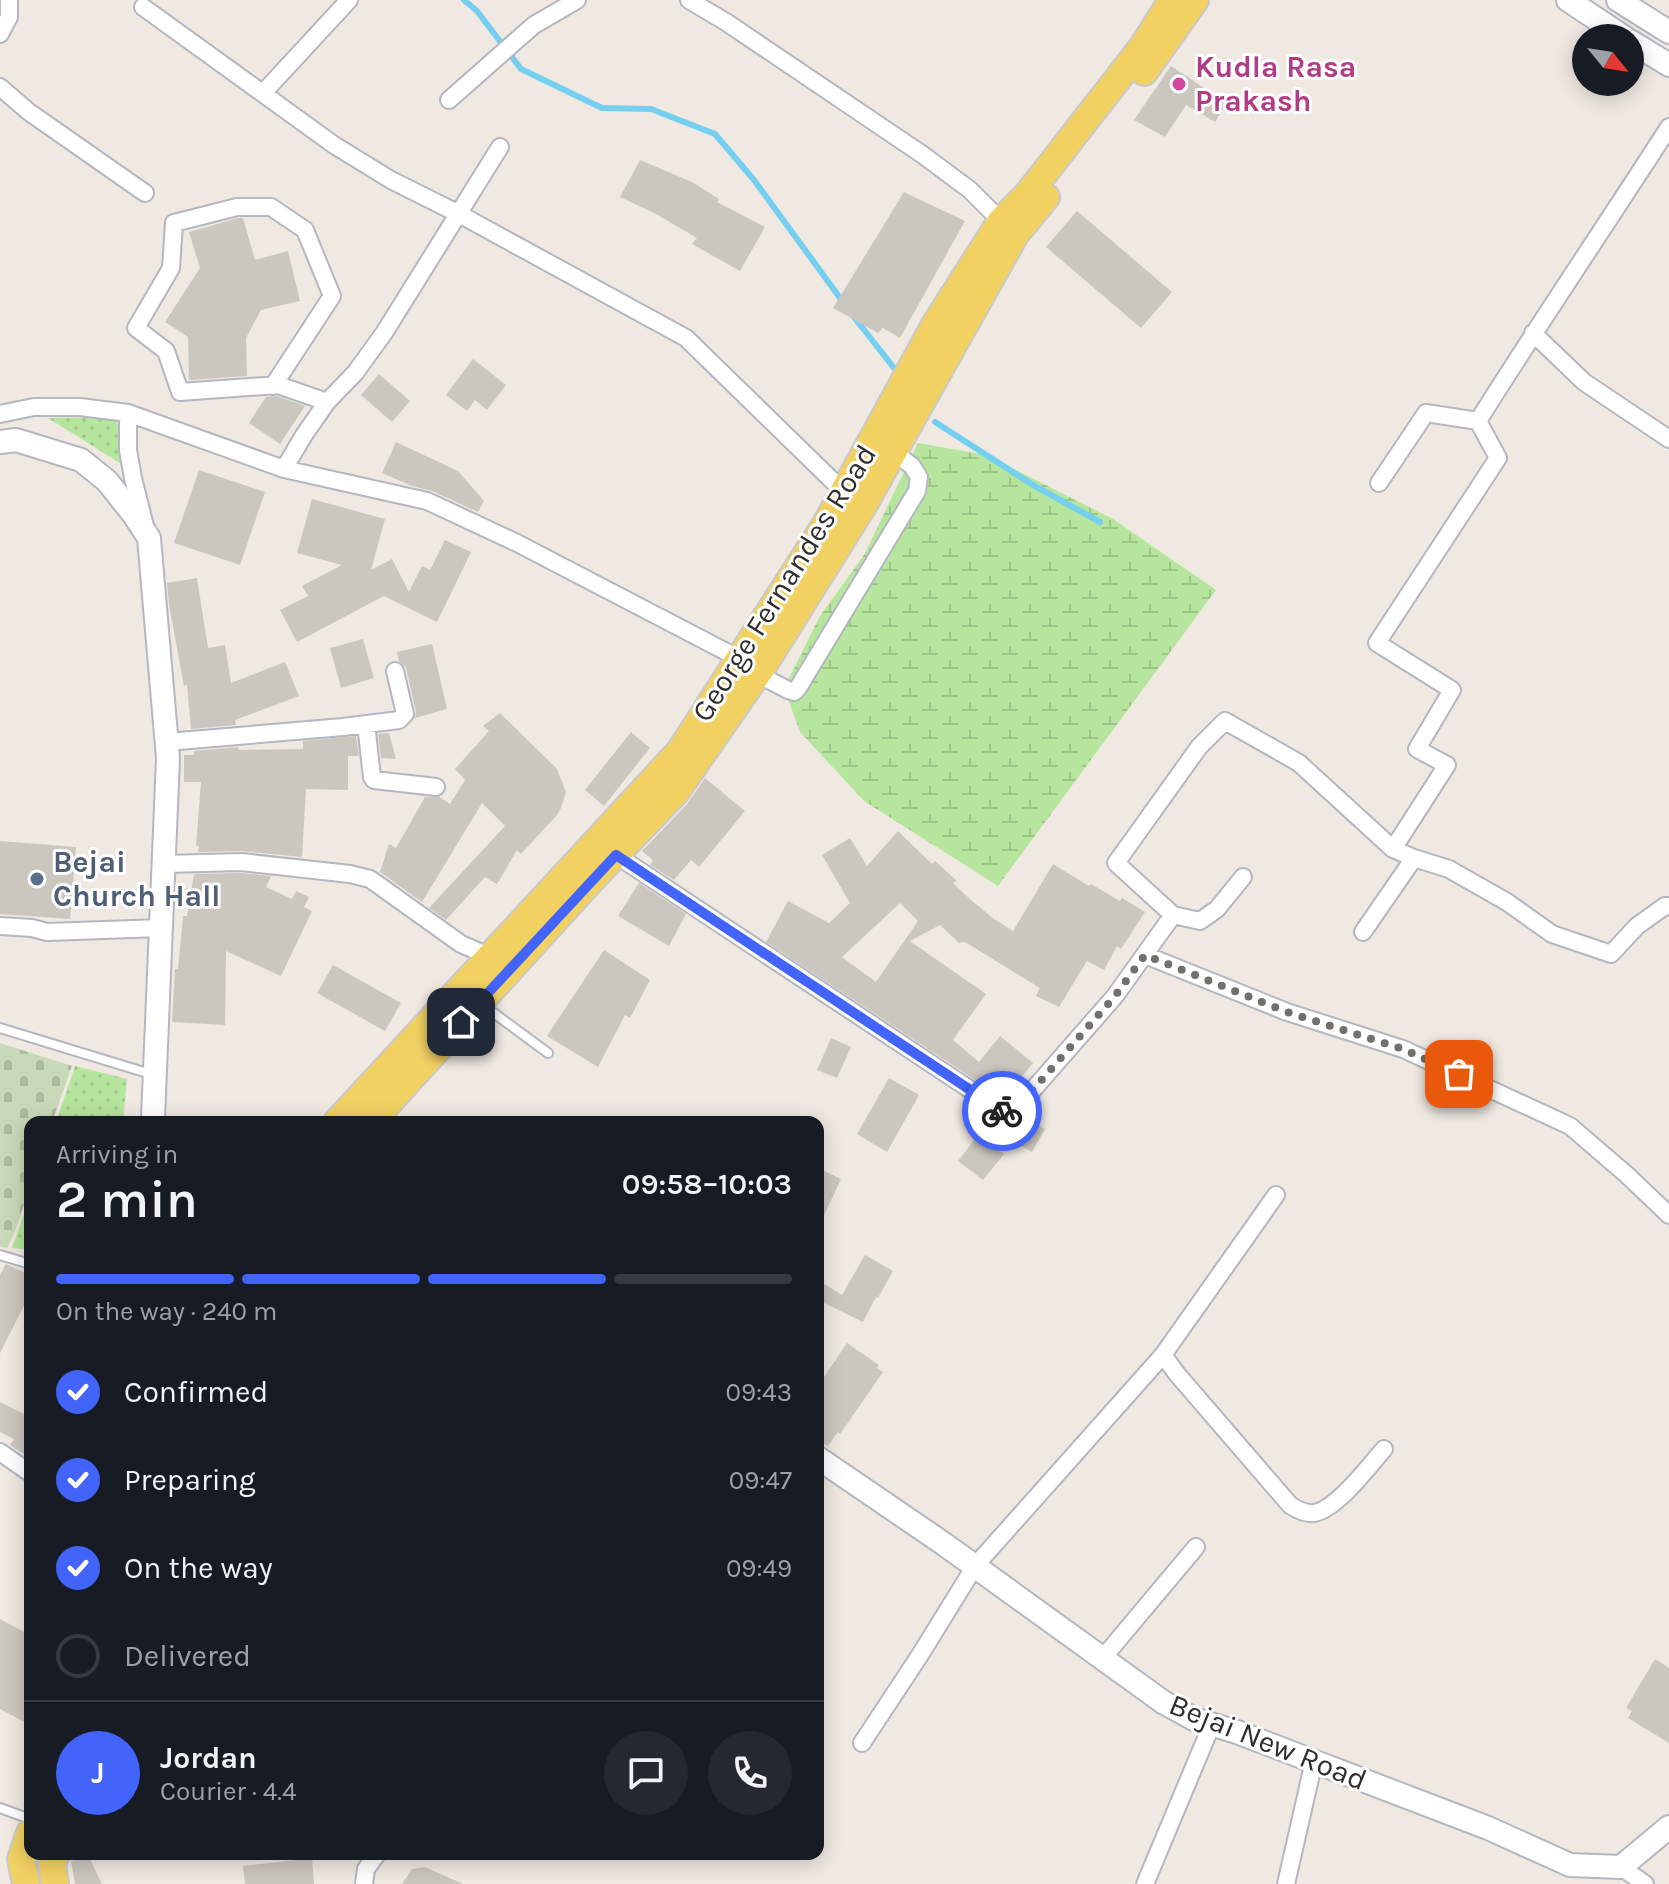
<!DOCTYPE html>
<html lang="en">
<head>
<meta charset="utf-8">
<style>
	:root { --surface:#171b24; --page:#242831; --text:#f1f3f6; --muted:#9ea1a6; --line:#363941; --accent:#4264fb }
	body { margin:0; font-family:Karla,sans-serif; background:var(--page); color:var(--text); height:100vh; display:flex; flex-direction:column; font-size:30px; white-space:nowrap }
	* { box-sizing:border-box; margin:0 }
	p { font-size:26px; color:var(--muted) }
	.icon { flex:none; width:44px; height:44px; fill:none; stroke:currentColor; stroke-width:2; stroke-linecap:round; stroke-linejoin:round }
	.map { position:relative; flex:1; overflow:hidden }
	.sheet { position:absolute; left:24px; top:1116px; width:800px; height:744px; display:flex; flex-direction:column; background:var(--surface); border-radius:16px; box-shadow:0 4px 20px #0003 }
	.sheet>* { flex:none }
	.needle { width:52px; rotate:120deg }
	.fabs { position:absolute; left:1572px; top:24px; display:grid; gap:16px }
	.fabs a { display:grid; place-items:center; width:72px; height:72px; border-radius:50%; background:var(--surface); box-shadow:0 4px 20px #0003; font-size:40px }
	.pin { position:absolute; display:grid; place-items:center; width:68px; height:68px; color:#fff; margin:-34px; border-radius:16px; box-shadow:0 4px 12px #0006 }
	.courier { position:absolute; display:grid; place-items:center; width:80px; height:80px; margin:-40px; border:6px solid #4264fb; border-radius:50%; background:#fff; color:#222; box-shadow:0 2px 10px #0007 }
	.overview em { font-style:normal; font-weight:600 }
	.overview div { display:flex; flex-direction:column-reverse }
	.overview { display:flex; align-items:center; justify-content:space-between; height:136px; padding:0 32px }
	h1 { font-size:52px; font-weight:600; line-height:60px }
	.bar { display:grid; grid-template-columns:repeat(4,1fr); gap:12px 8px; align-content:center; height:96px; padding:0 32px }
	.bar i { height:10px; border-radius:6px; background:var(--line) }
	.bar .current { background:var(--accent) }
	.bar p { grid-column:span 4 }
	.line { display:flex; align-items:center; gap:20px; padding:0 32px; border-top:2px solid var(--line) }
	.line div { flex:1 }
	.round { display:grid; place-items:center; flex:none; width:84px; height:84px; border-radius:42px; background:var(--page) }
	ol { padding:0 32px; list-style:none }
	li { display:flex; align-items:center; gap:24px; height:88px }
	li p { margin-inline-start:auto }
	li .icon { padding:8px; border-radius:50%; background:var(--accent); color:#fff; stroke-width:4 }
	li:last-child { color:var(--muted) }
	li i { width:44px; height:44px; border:4px solid var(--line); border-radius:50% }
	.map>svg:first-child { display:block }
	.green { fill:url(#green-dots) }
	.wetland { fill:url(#wetland-marsh) }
	.cemetery { fill:url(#cemetery-stones) }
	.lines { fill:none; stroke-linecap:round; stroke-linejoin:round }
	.stream { stroke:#75cff0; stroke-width:6 }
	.building { fill:#cbc7bf; fill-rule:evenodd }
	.lane-casing { stroke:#b4b7c1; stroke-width:12 }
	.street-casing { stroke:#b4b7c1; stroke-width:20 }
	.secondary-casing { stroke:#b4b7c1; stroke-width:26 }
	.primary-casing { stroke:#c9c9c9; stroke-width:30 }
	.lane { stroke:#fff; stroke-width:8 }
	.street { stroke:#fff; stroke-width:16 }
	.secondary { stroke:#fff; stroke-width:22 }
	.primary { stroke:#f2d163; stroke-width:26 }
	.done { stroke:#726f6d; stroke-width:8; stroke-dasharray:0 14.4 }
	.route { stroke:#4264fb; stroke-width:10 }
	.hotel-dot { fill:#d1479c; stroke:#fff; stroke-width:3 }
	.service-dot { fill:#5c6f8a; stroke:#fff; stroke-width:3 }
	.labels { text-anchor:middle; stroke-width:6; stroke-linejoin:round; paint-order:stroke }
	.hotel-label { font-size:30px; font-weight:bold; fill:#b23c85; stroke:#fff; text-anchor:start }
	.street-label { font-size:30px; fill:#2e2e2e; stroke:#fff }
	.service-label { font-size:30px; font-weight:bold; fill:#4e5e75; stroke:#fff; text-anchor:start }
</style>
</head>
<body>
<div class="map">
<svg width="1669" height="1884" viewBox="0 0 1669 1884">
	<defs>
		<pattern id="green-dots" width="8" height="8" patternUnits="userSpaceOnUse" patternTransform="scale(2)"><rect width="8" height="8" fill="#b6e59e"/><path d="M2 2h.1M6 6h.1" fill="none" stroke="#9dc588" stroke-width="1.8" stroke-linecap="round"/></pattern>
		<pattern id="wetland-marsh" width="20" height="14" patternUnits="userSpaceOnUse" patternTransform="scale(2)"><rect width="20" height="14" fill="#b6e59e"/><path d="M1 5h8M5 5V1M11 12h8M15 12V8" fill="none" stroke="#9dc588"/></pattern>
		<pattern id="cemetery-stones" width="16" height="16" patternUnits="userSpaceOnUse" patternTransform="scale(2)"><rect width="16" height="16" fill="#c8d9b8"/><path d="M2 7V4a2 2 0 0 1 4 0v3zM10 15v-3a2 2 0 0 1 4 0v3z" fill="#acbb9e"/></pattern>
	</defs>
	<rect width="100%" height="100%" fill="#efe9e1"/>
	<path class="green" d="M116,417L126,467L48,418Z
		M75,1066L127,1079L123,1122H56Z
		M30,1197V1250L12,1248Z"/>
	<path class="wetland" d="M918,443L986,455L1113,519L1216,590L998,886L864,801L800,732L784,688L820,616L864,555Z"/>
	<path class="cemetery" d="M0,1043L72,1066L52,1122H30V1187L15,1231L7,1248L0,1247Z"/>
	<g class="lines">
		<path class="stream" d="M464,0L477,11L521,69L602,108L651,109L715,134L754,180L843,302
			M854,317L894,368
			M935,422L1033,485L1100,522"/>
	</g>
	<path class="building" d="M1171,66L1227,103L1215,122L1186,105L1165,137L1134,120Z
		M640,160L692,182L719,199L717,202L765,227L740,271L692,244L697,238L656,214L620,197Z
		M904,192L965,221L900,338L883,328L878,333L833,308Z
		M1077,211L1172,292L1141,328L1046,247Z
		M238,218H243L255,260L288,251L300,301L261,310L246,338L247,376L189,380L188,337L165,322L200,268L189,232Z
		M473,359L506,385L487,410L475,400L467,411L446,395Z
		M379,374L410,401L392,422L361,395Z
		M277,396L305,406L280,444L249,423L266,397Z
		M396,442L458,471L484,501L478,512L432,491L412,486L382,473Z
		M199,470L265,492L240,565L174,543Z
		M312,499L385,519L371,570L392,559L409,592L422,566L430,570L445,540L471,552L437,622L384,596L297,642L280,610L308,596L302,586L342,565L297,553Z
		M197,578L208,648L225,645L231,683L285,662L299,696L235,720L236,725L191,729L187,685L184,686L169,605L167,583Z
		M363,639L374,678L341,688L330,648Z
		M432,644L447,709L415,718L416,712L406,668L399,661L397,652Z
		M500,713L557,769L566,792L561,808L557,815L521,854L517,850L497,884L485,877L446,920L429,908L505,826L482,803L422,902L380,872L389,844L396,848L425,797H439L450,804L465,780L455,769L489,731L483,726Z
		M631,732L650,748L604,806L585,790Z
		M389,733L396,759L381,758L378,734Z
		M356,736L359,756H348V790L306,789L302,857L241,851L198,852L199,846H196L201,782H184V755H194V751L238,747L239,750L303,749V741Z
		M705,778L745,811L699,867L691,860L674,880L650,865L653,860L642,851L687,804Z
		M898,831L932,864L935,861L957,881L953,883L971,900L994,919L1013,931L1053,864L1089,886L1091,884L1120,901L1122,898L1145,912L1121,949L1117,946L1104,970L1087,961L1059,1007L1036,996L1040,988L965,942L959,943L940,925L910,941L986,994L953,1040L979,1062L1000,1036L1033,1063L1004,1099L979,1080L978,1082L766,942L788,901L829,923L850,903L822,855L850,838L867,866ZM900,903L918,921L876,982L842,957Z
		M0,841L76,847L70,919L0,914Z
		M241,873L271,876L266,887L292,899L296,891L309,897L304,907L312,911L281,976L226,951L225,1025L172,1022L175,969H178L183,916H187L194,874Z
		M639,883L686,914L669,946L618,916Z
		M604,950L650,980L630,1018L625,1015L598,1067L547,1036Z
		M333,965L401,1003L385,1031L317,993Z
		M831,1038L851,1047L837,1078L817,1070Z
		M889,1078L919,1095L887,1152L857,1134Z
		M1024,1117L1045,1129L1032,1152L1004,1136L1009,1127L1015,1126Z
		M978,1135L1004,1154L983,1180L958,1161Z
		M818,1168L841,1179L818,1228Z
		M865,1255L893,1271L878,1298L876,1297L863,1322L818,1300V1280L842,1295Z
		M6,1264L30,1275V1294L0,1353V1275Z
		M847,1343L879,1365L877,1368L883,1372L840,1434L838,1432L828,1446L818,1440V1386Z
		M0,1402L30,1417V1458L10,1445L14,1439L0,1432Z
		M0,1619L30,1635V1725L0,1709Z
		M1655,1659L1669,1668V1743L1628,1718L1632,1711L1626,1708Z
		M89,1857L102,1884H75L71,1861Z
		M312,1858L314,1884H245L243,1866Z
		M425,1867L463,1884H402L412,1869Z"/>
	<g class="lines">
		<defs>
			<path id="lane" d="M483,1005L548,1053
				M0,1028L154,1075
				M0,1255L30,1264
				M0,1808L30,1819"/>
			<path id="street" d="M689,0L726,22L923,155L970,190L1005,225
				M143,7L334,145L391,180L459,214L686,338L844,492
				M0,34L9,17V0
				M0,87L29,112L145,193
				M263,93L349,0
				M449,100L534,25L577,0
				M1533,333L1584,382L1669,439
				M273,386L332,296L305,230L271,207H237L174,223L171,268L136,328L166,351L180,392L278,385L327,402
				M128,413V450L133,478L145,526
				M0,414L34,407H80L128,413L284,469L427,501L517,543L740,659
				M284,469L304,435L327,402L355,373L384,333L500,147
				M1379,483L1426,413L1478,421C1540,322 1606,225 1669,127
				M757,674L788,690L794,692L798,688L917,491L919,477L912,466L894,452
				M366,724L372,777L374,780L436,787
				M167,742L343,727L399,720L405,714L395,671
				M1393,849L1447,765L1417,749L1452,690L1377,643L1498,458L1478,421
				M616,855L1010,1116L1115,996L1173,915
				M1414,858L1449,869L1507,902L1552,934L1611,954L1637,926L1665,906H1669
				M165,864L241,862L350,874L370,879L461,944L491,957
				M1243,877L1217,909L1200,921L1173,915L1116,863L1199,747L1225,721L1299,763L1393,849L1414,858L1363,932
				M0,926L32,928L47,932L162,928
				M1145,955L1287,1012L1403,1049L1570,1126L1627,1175L1669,1215
				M1163,1355L1177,1374L1290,1505C1296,1509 1305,1514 1314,1513C1337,1509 1369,1466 1384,1449
				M0,1452L30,1473
				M1102,1659L1196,1547
				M862,1743L920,1655L975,1566L1163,1355L1276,1195
				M1621,1867L1645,1884
				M364,1884L366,1869L377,1854
				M1145,1884L1212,1724
				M1286,1884L1314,1761"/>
			<path id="secondary" d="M1568,0L1625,38
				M1618,0L1669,32
				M1630,41L1669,65
				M0,442L16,440L81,460L107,481L134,515L149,538L168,758L153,1118
				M818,1458L944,1544L1163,1702L1194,1719L1237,1732L1488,1828L1570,1865L1621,1867L1669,1827"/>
			<path id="primary" d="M1144,72L1195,0
				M337,1122L680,751L826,524L936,323L1001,221L1028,194L1144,45L1172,0
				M371,1122L594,877L675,793L763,666L863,506L1015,235L1046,197
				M26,1884L21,1859L30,1833
				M55,1884L52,1864L56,1854"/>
		</defs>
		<use href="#lane" class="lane-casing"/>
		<use href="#street" class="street-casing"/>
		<use href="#secondary" class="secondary-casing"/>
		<use href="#primary" class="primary-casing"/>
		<use href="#lane" class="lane"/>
		<use href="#street" class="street"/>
		<use href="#secondary" class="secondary"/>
		<use href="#primary" class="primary"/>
	</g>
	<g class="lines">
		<path class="done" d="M1002,1111L1010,1116L1115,996L1145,955L1287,1012L1403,1049L1459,1074"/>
		<path class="route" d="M461,1022L616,855L1002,1111"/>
	</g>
	<circle class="hotel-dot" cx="1179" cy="84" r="8"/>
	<circle class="service-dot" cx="37" cy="879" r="8"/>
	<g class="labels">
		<g class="hotel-label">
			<text x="1195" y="77">Kudla Rasa<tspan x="1195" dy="34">Prakash</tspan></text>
		</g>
		<g class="street-label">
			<text transform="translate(784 583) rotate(-58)" y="10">George Fernandes Road</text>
			<text transform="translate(1268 1742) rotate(22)" y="10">Bejai New Road</text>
		</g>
		<g class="service-label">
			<text x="53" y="872">Bejai<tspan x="53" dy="34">Church Hall</tspan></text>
		</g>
	</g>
</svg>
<div class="fabs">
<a><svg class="needle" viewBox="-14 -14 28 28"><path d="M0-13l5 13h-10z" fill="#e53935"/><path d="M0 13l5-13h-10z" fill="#9ea1a6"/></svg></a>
</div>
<div class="pin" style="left:1459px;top:1074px;background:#ea580c"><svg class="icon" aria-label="bag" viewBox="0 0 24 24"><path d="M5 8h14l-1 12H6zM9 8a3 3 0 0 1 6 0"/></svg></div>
<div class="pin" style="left:461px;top:1022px;background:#1f2937"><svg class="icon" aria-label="home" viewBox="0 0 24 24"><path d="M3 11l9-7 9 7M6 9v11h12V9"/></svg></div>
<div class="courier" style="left:1002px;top:1111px"><svg class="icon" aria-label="bike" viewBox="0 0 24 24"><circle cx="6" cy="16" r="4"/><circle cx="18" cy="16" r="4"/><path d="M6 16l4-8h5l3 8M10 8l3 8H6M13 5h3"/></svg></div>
<section class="sheet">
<div class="overview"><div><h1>2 min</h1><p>Arriving in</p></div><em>09:58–10:03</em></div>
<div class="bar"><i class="current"></i><i class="current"></i><i class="current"></i><i></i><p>On the way · 240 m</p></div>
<ol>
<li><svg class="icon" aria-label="check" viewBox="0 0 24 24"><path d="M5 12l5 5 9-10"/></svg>Confirmed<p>09:43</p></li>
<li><svg class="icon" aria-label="check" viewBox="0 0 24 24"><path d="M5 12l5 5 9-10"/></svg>Preparing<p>09:47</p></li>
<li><svg class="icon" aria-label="check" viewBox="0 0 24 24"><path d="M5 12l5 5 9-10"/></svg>On the way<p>09:49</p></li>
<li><i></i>Delivered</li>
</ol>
<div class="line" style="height:144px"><b class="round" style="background:var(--accent);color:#fff">J</b><div><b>Jordan</b><p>Courier · 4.4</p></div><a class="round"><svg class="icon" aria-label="chat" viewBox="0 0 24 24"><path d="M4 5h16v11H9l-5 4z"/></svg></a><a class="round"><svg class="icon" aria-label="phone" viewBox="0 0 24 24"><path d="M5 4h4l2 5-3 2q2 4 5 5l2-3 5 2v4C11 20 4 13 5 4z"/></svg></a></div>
</section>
</div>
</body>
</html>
